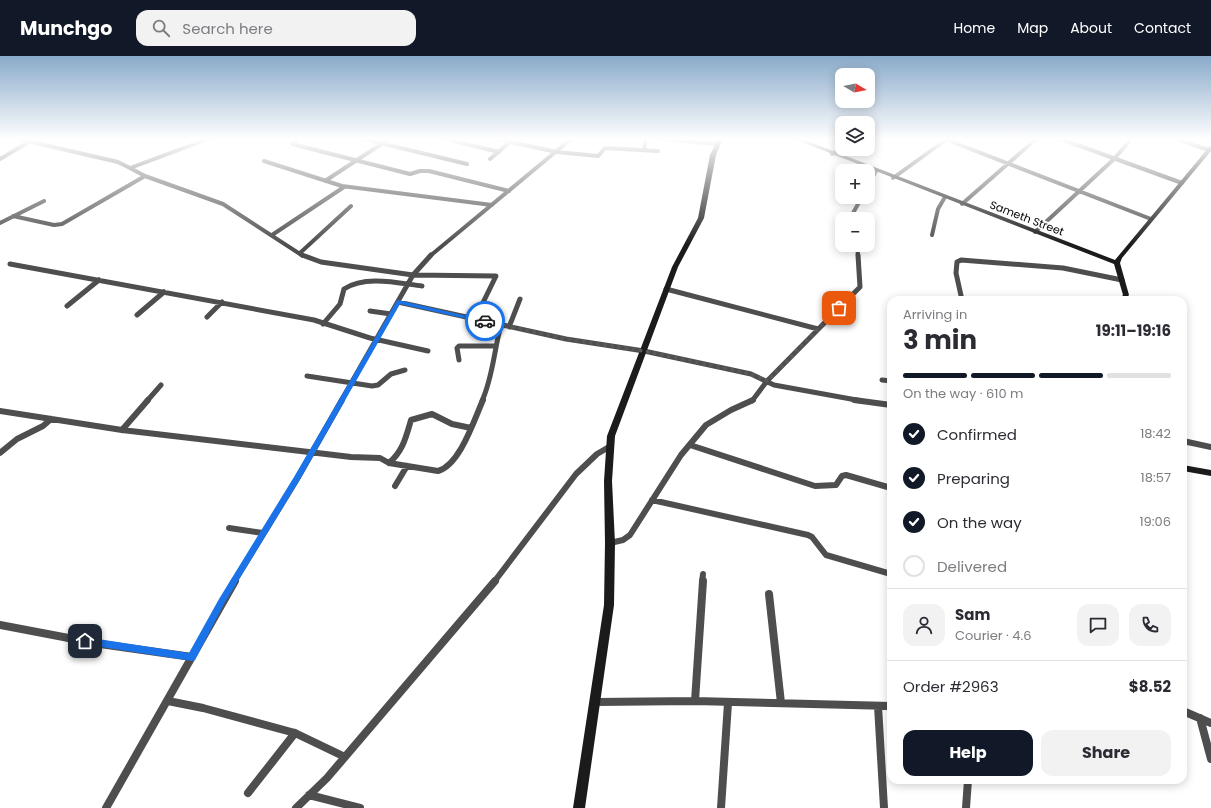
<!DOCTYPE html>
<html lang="en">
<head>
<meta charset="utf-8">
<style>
	:root { --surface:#fff; --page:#f2f2f3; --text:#2b2b33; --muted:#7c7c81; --line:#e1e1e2; --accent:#111827 }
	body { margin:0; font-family:Poppins,sans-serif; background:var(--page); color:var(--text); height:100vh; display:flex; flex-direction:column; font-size:15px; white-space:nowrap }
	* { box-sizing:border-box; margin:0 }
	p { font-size:13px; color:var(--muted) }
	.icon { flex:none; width:22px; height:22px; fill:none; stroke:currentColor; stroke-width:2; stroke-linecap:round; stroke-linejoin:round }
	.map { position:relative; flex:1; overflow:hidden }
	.drawer { position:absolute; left:887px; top:240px; width:300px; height:488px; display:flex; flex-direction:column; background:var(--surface); border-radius:12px; box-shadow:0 2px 10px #0003 }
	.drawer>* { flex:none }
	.needle { width:26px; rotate:100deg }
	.tools { position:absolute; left:835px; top:12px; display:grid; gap:8px }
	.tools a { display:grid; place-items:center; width:40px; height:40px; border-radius:8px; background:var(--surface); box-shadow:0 2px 10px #0003; font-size:20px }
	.pin { position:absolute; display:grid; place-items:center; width:34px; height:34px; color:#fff; margin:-17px; border-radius:8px; box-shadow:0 2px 6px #0006 }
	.courier { position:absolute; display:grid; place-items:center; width:40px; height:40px; margin:-20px; border:3px solid #1a73e8; border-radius:50%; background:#fff; color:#222; box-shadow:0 1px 5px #0007 }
	.headline em { font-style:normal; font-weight:700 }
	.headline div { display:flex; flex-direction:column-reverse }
	.headline { display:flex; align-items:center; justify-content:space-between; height:68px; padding:0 16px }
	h1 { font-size:26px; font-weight:700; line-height:30px }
	.bar { display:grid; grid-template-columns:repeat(4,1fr); gap:6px 4px; align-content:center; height:48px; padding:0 16px }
	.bar i { height:5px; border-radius:3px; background:var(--line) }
	.bar .current { background:var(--accent) }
	.bar p { grid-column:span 4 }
	.line { display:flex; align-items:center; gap:10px; padding:0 16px; border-top:1px solid var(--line) }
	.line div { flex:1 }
	.round { display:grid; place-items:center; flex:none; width:42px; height:42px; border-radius:12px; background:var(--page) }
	ol { padding:0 16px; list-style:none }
	li { display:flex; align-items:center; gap:12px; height:44px }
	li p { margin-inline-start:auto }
	li .icon { padding:4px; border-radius:50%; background:var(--accent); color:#fff; stroke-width:4 }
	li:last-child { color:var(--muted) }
	li i { width:22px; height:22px; border:2px solid var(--line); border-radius:50% }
	.cta { display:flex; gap:8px; margin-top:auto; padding:8px 16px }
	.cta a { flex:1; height:46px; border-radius:12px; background:var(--accent); color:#fff; font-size:16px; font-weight:700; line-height:46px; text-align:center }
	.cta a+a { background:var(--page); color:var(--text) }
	header { display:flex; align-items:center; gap:24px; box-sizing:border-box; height:56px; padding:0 20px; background:var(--accent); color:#fff }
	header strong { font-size:19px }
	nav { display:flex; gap:22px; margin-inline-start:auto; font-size:14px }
	.search { width:280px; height:36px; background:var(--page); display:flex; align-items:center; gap:10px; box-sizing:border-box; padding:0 14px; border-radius:12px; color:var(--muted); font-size:15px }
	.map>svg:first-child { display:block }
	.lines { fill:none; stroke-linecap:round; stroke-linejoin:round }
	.street-far3 { stroke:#4e4e4e; stroke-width:4 }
	.street-far2 { stroke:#4e4e4e; stroke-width:5 }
	.street-far1 { stroke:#4e4e4e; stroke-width:6 }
	.street { stroke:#4e4e4e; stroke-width:8 }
	.secondary { fill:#1b1b1b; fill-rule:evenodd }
	.route { fill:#1a73e8 }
	.done { stroke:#595959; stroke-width:4; stroke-dasharray:0 7.2 }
	.labels { text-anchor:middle; stroke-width:4; stroke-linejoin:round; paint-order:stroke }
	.far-street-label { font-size:11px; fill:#000; stroke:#fff }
</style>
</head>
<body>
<header>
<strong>Munchgo</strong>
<div class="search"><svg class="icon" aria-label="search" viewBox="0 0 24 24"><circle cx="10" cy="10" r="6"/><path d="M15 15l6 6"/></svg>Search here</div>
<nav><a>Home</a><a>Map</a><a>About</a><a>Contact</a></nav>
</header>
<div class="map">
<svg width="1211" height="752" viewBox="0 0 1211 752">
	<rect width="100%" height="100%" fill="#fff"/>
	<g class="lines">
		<path class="street-far3" d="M19,83L118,106L130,112
			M298,83L292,88L410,118L420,115H429L509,135
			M364,83L467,108
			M446,83L499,96
			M500,83L510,86
			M663,83L717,88
			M945,83L1151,163
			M1061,83L1182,127
			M1177,83L1209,94
			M644,94L646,83
			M832,98L842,92
			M0,103L32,84
			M490,103L510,86L557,96L598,100L605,92L658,95
			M264,105L342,130L492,149
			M145,120L130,112L208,83
			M893,122L947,83
			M325,125L389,83
			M868,129L876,115
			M962,148L1036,83
			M13,160L54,169L62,168L145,120L223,148L303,200
			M854,163L853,157L862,141
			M0,167L44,145
			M1035,176L1114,103L1131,83
			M272,179L344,131
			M932,179L938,153L945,141
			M857,189L858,200
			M300,197L351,150
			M430,200L571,83"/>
		<path class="street-far2" d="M302,199L321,206L413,219L496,220L475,263
			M10,208L314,264L370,282L428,295
			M666,233L818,273
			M962,244L956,217L957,206L961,204L1063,212L1122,224
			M1062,244H1071
			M398,246L566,283L644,295L751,318L774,329L862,345
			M67,250L99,224
			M370,255L391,258
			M137,259L164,236
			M207,261L222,246
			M323,268L340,248L344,233C365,219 398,227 422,230
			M509,271L520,243
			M459,304L457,292L459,290H495
			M307,320L372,330L378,329L391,318L405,314
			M882,324L891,325
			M147,345L161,329
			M341,345L413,219L431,199
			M482,345C493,321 494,294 501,269
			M752,345L767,325L860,231L858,199"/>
		<path class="street-far1" d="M854,344L891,349
			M0,355L122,374L351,401L380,402L389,407L438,415C460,409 474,364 483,344
			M122,374L148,344
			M1183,385L1211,391
			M690,389L815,430L836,429L842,420L846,419L891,432
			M0,397L17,383L43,370L51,363
			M389,407C403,395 406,381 411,364L432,358L452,368L471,372
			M395,430L407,410
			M652,444L808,479L812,481L826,499L891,518
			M229,472L263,477
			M610,487L623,484L630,479L681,399L706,369L731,354L753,344
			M234,526L297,423L342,344
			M494,526L576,418L597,398L609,391
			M702,526L703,518"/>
		<path class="street" d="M769,538L781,647
			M0,569L100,588L192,601
			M168,645L203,652L295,677L345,701
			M695,645L703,525
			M596,646L695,645L891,650
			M878,650L884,752
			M1183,655L1211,667
			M1200,662L1211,703
			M248,737L295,677
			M309,739L360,752
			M106,752L235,525
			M296,752L327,722L495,525
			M721,752L728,647
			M966,752L968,724"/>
		<path class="secondary" d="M718,83H723L716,99L704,162L678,211L615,380L612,425L615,487L614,549L585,752H573L604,549L605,487L604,425L607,380L672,211L698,162L710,99Z
			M794,83H802L1115,204L1209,91L1211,90V95L1122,202L1120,207L1129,239L1125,244H1119L1123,239L1114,208Z
			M1183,409L1211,414V420L1183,415Z"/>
	</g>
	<linearGradient id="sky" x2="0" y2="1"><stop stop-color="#89aaca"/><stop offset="0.44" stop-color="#fff"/><stop offset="1" stop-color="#fff" stop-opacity="0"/></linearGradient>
	<rect width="1211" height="189" fill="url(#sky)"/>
	<path class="route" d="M398,244L488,265L485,267L400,248L299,425L224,548L195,604L192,605L82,588V582L85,581L189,597L219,543L294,421L396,246Z"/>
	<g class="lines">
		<path class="done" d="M485,265L566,283L644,295L751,318L767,325L839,252"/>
	</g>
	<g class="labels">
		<g class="far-street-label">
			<text transform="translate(1027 162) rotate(21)" y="4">Sameth Street</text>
		</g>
	</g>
</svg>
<div class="tools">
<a><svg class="needle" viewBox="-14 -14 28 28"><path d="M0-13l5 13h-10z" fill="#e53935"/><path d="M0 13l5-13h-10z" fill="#7c7c81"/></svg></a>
<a><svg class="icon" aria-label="layers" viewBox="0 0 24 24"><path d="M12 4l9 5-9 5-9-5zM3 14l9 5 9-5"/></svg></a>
<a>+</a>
<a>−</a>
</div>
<div class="pin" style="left:839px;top:252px;background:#ea580c"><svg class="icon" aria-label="bag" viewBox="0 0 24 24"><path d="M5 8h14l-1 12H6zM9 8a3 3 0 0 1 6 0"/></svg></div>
<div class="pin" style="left:85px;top:585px;background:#1f2937"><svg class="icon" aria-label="home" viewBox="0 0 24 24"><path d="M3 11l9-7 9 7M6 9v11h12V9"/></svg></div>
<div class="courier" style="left:485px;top:265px"><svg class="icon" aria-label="car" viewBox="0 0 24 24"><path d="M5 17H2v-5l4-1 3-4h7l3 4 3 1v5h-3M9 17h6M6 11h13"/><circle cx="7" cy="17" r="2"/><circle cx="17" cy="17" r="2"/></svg></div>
<section class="drawer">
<div class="headline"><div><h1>3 min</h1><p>Arriving in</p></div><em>19:11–19:16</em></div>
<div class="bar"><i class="current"></i><i class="current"></i><i class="current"></i><i></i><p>On the way · 610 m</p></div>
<ol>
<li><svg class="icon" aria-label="check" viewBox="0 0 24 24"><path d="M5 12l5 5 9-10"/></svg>Confirmed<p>18:42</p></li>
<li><svg class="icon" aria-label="check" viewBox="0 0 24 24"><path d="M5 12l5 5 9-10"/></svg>Preparing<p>18:57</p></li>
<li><svg class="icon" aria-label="check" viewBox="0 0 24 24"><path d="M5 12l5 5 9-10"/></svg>On the way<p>19:06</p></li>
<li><i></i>Delivered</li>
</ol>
<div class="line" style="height:72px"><a class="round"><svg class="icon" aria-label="person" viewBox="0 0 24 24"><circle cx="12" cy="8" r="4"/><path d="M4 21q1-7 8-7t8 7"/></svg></a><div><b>Sam</b><p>Courier · 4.6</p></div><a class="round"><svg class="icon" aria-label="chat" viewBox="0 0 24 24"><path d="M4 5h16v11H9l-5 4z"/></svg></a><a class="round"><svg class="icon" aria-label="phone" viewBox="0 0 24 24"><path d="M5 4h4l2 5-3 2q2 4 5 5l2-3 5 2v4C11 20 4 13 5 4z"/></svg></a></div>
<div class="line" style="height:52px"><div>Order #2963</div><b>$8.52</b></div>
<div class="cta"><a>Help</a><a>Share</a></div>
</section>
</div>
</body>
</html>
